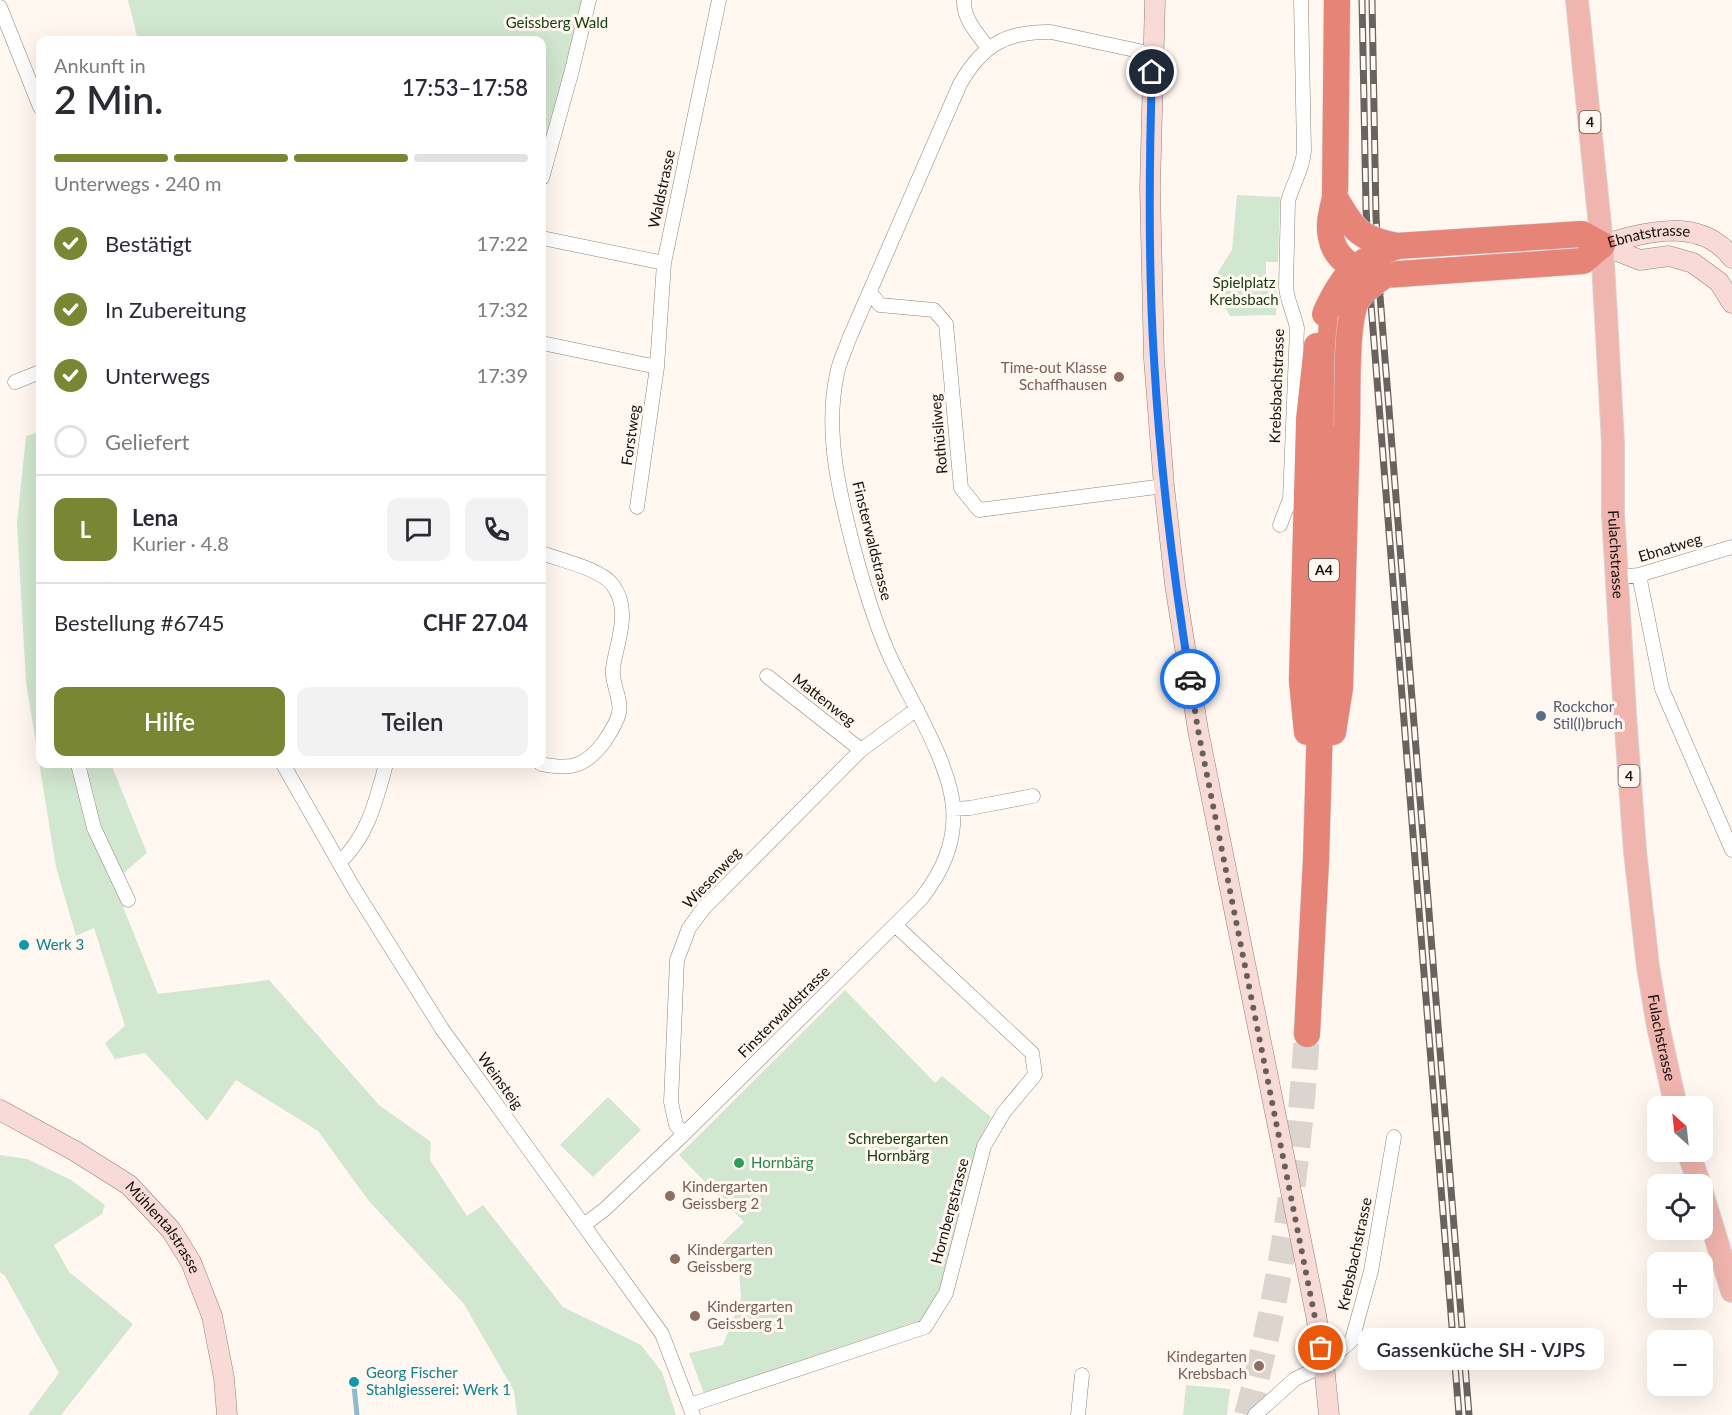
<!DOCTYPE html>
<html lang="de">
<head>
<meta charset="utf-8">
<style>
	:root { --surface:#fff; --page:#f2f2f3; --text:#2b2b33; --muted:#7c7c81; --line:#e1e1e2; --accent:#798634 }
	body { margin:0; font-family:Lato,sans-serif; background:var(--page); color:var(--text); height:100vh; display:flex; flex-direction:column; font-size:22px; white-space:nowrap }
	* { box-sizing:border-box; margin:0 }
	p { font-size:20px; color:var(--muted) }
	.icon { flex:none; width:33px; height:33px; fill:none; stroke:currentColor; stroke-width:2; stroke-linecap:round; stroke-linejoin:round }
	.map { position:relative; flex:1; overflow:hidden }
	.sheet { position:absolute; left:36px; top:36px; width:510px; height:732px; display:flex; flex-direction:column; background:var(--surface); border-radius:12px; box-shadow:0 6px 24px #0002 }
	.sheet>* { flex:none }
	.needle { width:39px; rotate:333deg }
	.buttons { position:absolute; left:1647px; top:1096px; display:grid; gap:12px }
	.buttons a { display:grid; place-items:center; width:66px; height:66px; border-radius:12px; background:var(--surface); box-shadow:0 6px 24px #0002; font-size:30px }
	.pin { position:absolute; display:grid; place-items:center; width:51px; height:51px; color:#fff; margin:-26px; border:3px solid #fff; border-radius:50%; box-shadow:0 2px 6px #0007 }
	.courier { position:absolute; display:grid; place-items:center; width:60px; height:60px; margin:-30px; border:4px solid #1a73e8; border-radius:50%; background:#fff; color:#222; box-shadow:0 2px 8px #0007 }
	.bubble { position:absolute; height:42px; border-radius:12px; background:var(--surface); box-shadow:0 6px 24px #0002; font-size:20px; font-weight:600; line-height:42px; text-align:center }
	.headline em { font-style:normal; font-weight:600 }
	.headline div { display:flex; flex-direction:column-reverse }
	.headline { display:flex; align-items:center; justify-content:space-between; height:102px; padding:0 18px }
	h1 { font-size:39px; font-weight:600; line-height:45px }
	.bar { display:grid; grid-template-columns:repeat(4,1fr); gap:9px 6px; align-content:center; height:72px; padding:0 18px }
	.bar i { height:8px; border-radius:4px; background:var(--line) }
	.bar .on { background:var(--accent) }
	.bar p { grid-column:span 4 }
	.line { display:flex; align-items:center; gap:15px; padding:0 18px; border-top:2px solid var(--line) }
	.line div { flex:1 }
	.round { display:grid; place-items:center; flex:none; width:63px; height:63px; border-radius:12px; background:var(--page) }
	ol { padding:0 18px; list-style:none }
	li { display:flex; align-items:center; gap:18px; height:66px }
	li p { margin-inline-start:auto }
	li .icon { padding:6px; border-radius:50%; background:var(--accent); color:#fff; stroke-width:4 }
	li:last-child { color:var(--muted) }
	li i { width:33px; height:33px; border:3px solid var(--line); border-radius:50% }
	.action { display:flex; gap:12px; margin-top:auto; padding:12px 18px }
	.action a { flex:1; height:69px; border-radius:12px; background:var(--accent); color:#fff; font-size:24px; font-weight:600; line-height:69px; text-align:center }
	.action a+a { background:var(--page); color:var(--text) }
	.map>svg:first-child { display:block }
	.green { fill:#d2e7cf }
	.lines { fill:none; stroke-linecap:round; stroke-linejoin:round }
	.stream { stroke:#8cbacf; stroke-width:5 }
	.highway-tunnel { stroke:#dcd4ce; stroke-width:26; stroke-dasharray:26 13; stroke-linecap:butt }
	.street-casing { stroke:#8f837a; stroke-width:15 }
	.secondary-casing { stroke:#8f837a; stroke-width:21 }
	.primary-casing { stroke:#d5d4d3; stroke-width:24 }
	.highway-casing { stroke:#d5d4d3; stroke-width:27 }
	.street { stroke:#fff; stroke-width:14 }
	.secondary { stroke:#f8dad6; stroke-width:20 }
	.primary { stroke:#f0b5ae; stroke-width:22 }
	.highway { stroke:#e68478; stroke-width:26 }
	.rail-casing { stroke:#69635f; stroke-width:7 }
	.rail { stroke:#fff7f0; stroke-width:4.5; stroke-dasharray:14; stroke-linecap:butt }
	.highway-bridge-casing { stroke:#d5d4d3; stroke-width:27; stroke-linecap:butt }
	.highway-bridge { stroke:#e68478; stroke-width:26 }
	.done { stroke:#66605c; stroke-width:6; stroke-dasharray:0 10.8 }
	.route { stroke:#1a73e8; stroke-width:8 }
	.education-dot { fill:#8d6e63; stroke:#fff7f0; stroke-width:2 }
	.service-dot { fill:#5c6f8a; stroke:#fff7f0; stroke-width:2 }
	.culture-dot { fill:#0f9aa8; stroke:#fff7f0; stroke-width:2 }
	.leisure-dot { fill:#2e9e5b; stroke:#fff7f0; stroke-width:2 }
	.labels { text-anchor:middle; stroke-width:6; stroke-linejoin:round; paint-order:stroke }
	.shield { fill:#fff7f0; stroke:#5a5550; stroke-width:1.5 }
	.shield-label { font-size:14px; font-weight:bold; fill:#140f0c }
	.park-label { font-size:15px; fill:#123d0e; stroke:#fff7f0 }
	.street-label { font-size:15px; fill:#140f0c; stroke:#fff7f0 }
	.education-label { font-size:15px; fill:#785e54; stroke:#fff7f0; text-anchor:start }
	.service-label { font-size:15px; fill:#4e5e75; stroke:#fff7f0; text-anchor:start }
	.culture-label { font-size:15px; fill:#0d838f; stroke:#fff7f0; text-anchor:start }
	.leisure-label { font-size:15px; fill:#27864d; stroke:#fff7f0; text-anchor:start }
</style>
</head>
<body>
<div class="map">
<svg width="1732" height="1415" viewBox="0 0 1732 1415">
	<rect width="100%" height="100%" fill="#fff7f0"/>
	<path class="green" d="M128,0H589L542,178V40H138Z
		M1237,195L1280,197L1278,262H1266V279L1277,280L1276,315L1230,316L1221,300L1218,272L1232,250Z
		M40,432V764H111L147,853L113,882L158,994L269,980L379,1105L431,1142L430,1160L467,1216L483,1205L563,1307L641,1345L662,1372L676,1415H517L514,1391L464,1304L368,1200L318,1131L236,1080L207,1121L145,1053L115,1059L105,1043L125,1026L94,928L76,936L56,867L26,682L17,523L26,436Z
		M845,990L935,1083L942,1076L991,1117L978,1145L940,1297L918,1324L704,1394L689,1353L723,1345L741,1298L739,1271L717,1248L744,1222L679,1155Z
		M608,1097L641,1130L593,1177L560,1145Z
		M0,1155L27,1159L71,1180L105,1205L102,1214L54,1245L69,1272L133,1324L61,1415H28L59,1373L5,1276L0,1272Z
		M1186,1385L1230,1389L1227,1415H1183Z"/>
	<g class="lines">
		<path class="stream" d="M354,1386L357,1415"/>
		<path class="highway-tunnel" d="M1247,1415C1281,1291 1299,1162 1307,1034"/>
		<defs>
			<path id="street" d="M964,0C963,19 977,33 988,48
				M0,7L40,107
				M542,178L571,74L589,0
				M542,238L664,263L719,0
				M870,292L880,305L934,310L946,324L961,488L979,510L1164,486
				M542,343L657,367
				M15,382L40,372
				M637,507L657,367L664,263
				M1280,525L1290,499L1297,328C1294,313 1287,301 1286,287L1288,201C1293,183 1303,169 1304,151L1301,0
				M1639,575L1662,689L1732,850
				M1617,577L1639,575L1732,547
				M767,676L861,750
				M78,764L94,828L128,900
				M283,764L353,887L442,1029L662,1334L693,1415
				M541,764C571,770 585,767 604,742C610,733 617,723 619,713C622,698 611,684 613,668C617,640 632,610 612,584C600,569 560,560 542,553
				M953,809L970,808L1033,796
				M339,863C368,836 376,801 386,764
				M684,1134L676,1125L671,1102L677,960L689,928L704,908L861,750L917,709
				M584,1225L605,1209L684,1134L921,899C942,872 956,843 953,807C950,764 911,701 892,661C876,627 865,590 855,553C840,496 824,433 837,374C839,362 845,351 849,339L960,84C982,45 1007,31 1051,32L1153,54
				M690,1405L925,1327L946,1293L984,1146L1004,1112L1035,1075L1032,1053L895,925
				M1078,1415L1082,1375
				M1255,1415L1295,1379L1324,1365L1352,1340L1371,1271L1394,1137"/>
			<g id="secondary">
				<path d="M1155,0L1150,188L1154,359L1164,486L1175,584L1198,730L1316,1315L1324,1365L1329,1415"/>
				<path d="M1602,245L1640,260L1669,256L1693,263L1719,282L1732,303"/>
				<path id="s1" d="M1602,245C1644,232 1701,216 1732,258"/>
				<path id="s2" d="M0,1110L75,1151L129,1185L171,1230L191,1262L212,1316L224,1378L227,1415"/>
			</g>
			<g id="primary">
				<path id="s3" d="M1577,0L1602,245L1613,443V514L1625,715L1635,851L1648,967L1658,1026L1676,1107"/>
				<path d="M1688,1152L1700,1185"/>
				<path d="M1702,1193L1732,1291"/>
			</g>
			<path id="highway" d="M1335,198L1337,0
				M1385,275L1583,261L1602,245L1582,234L1397,246
				M1307,732L1302,681L1309,419L1317,346
				M1333,732L1340,688L1347,426
				M1307,1034L1316,860L1332,313"/>
		</defs>
		<use href="#street" class="street-casing"/>
		<use href="#secondary" class="secondary-casing"/>
		<use href="#primary" class="primary-casing"/>
		<use href="#highway" class="highway-casing"/>
		<use href="#street" class="street"/>
		<use href="#secondary" class="secondary"/>
		<use href="#primary" class="primary"/>
		<use href="#highway" class="highway"/>
		<defs>
			<path id="rail" d="M1362,0L1366,208L1371,304L1459,1415
				M1372,0L1376,216L1380,296L1469,1415"/>
		</defs>
		<use href="#rail" class="rail-casing"/>
		<use href="#rail" class="rail"/>
		<defs>
			<path id="highway-bridge" d="M1335,198C1332,211 1328,224 1331,237C1335,262 1362,275 1385,275
				M1335,198C1355,231 1358,238 1397,246
				M1325,314C1343,274 1355,262 1397,246
				M1347,426C1348,398 1345,321 1357,300C1364,289 1375,282 1385,275"/>
		</defs>
		<use href="#highway-bridge" class="highway-bridge-casing"/>
		<use href="#highway-bridge" class="highway-bridge"/>
	</g>
	<g class="lines">
		<path class="done" d="M1190,679L1198,730L1321,1348"/>
		<path class="route" d="M1152,72C1149,168 1148,264 1154,359C1160,466 1173,573 1190,679"/>
	</g>
	<g class="education-dot">
		<circle cx="1119" cy="377" r="6"/>
		<circle cx="670" cy="1196" r="6"/>
		<circle cx="675" cy="1259" r="6"/>
		<circle cx="695" cy="1316" r="6"/>
		<circle cx="1259" cy="1366" r="6"/>
	</g>
	<circle class="service-dot" cx="1541" cy="716" r="6"/>
	<g class="culture-dot">
		<circle cx="24" cy="945" r="6"/>
		<circle cx="354" cy="1382" r="6"/>
	</g>
	<circle class="leisure-dot" cx="739" cy="1163" r="6"/>
	<g class="labels">
		<g class="shield">
			<rect x="1579.5" y="111" width="21" height="22" rx="4.5"/>
			<rect x="1309" y="559" width="30" height="22" rx="4.5"/>
			<rect x="1618.5" y="765" width="21" height="22" rx="4.5"/>
		</g>
		<g class="shield-label">
			<text x="1590" y="127">4</text>
			<text x="1324" y="575">A4</text>
			<text x="1629" y="781">4</text>
		</g>
		<g class="park-label">
			<text x="557" y="28">Geissberg Wald</text>
			<text x="1244" y="288">Spielplatz<tspan x="1244" dy="17">Krebsbach</tspan></text>
			<text x="898" y="1144">Schrebergarten<tspan x="898" dy="17">Hornbärg</tspan></text>
		</g>
		<g class="street-label">
			<text transform="translate(662 189) rotate(-78)" y="5">Waldstrasse</text>
			<text dy="5" stroke="none"><textPath href="#s1" startOffset="48">Ebnatstrasse</textPath></text>
			<text transform="translate(1277 386) rotate(-88)" y="5">Krebsbachstrasse</text>
			<text transform="translate(939 434) rotate(-95)" y="5">Rothüsliweg</text>
			<text transform="translate(631 435) rotate(-82)" y="5">Forstweg</text>
			<text transform="translate(872 541) rotate(76)" y="5">Finsterwaldstrasse</text>
			<text transform="translate(1670 548) rotate(-17)" y="5">Ebnatweg</text>
			<text dy="5" stroke="none"><textPath href="#s3" startOffset="556">Fulachstrasse</textPath></text>
			<text transform="translate(824 700) rotate(38)" y="5">Mattenweg</text>
			<text transform="translate(712 878) rotate(-47)" y="5">Wiesenweg</text>
			<text transform="translate(784 1012) rotate(-45)" y="5">Finsterwaldstrasse</text>
			<text dy="5" stroke="none"><textPath href="#s3" startOffset="1042">Fulachstrasse</textPath></text>
			<text transform="translate(500 1081) rotate(54)" y="5">Weinsteig</text>
			<text transform="translate(950 1211) rotate(-75)" y="5">Hornbergstrasse</text>
			<text dy="5" stroke="none"><textPath href="#s2" startOffset="204">Mühlentalstrasse</textPath></text>
			<text transform="translate(1355 1254) rotate(-78)" y="5">Krebsbachstrasse</text>
		</g>
		<g class="education-label">
			<text x="1107" y="373" text-anchor="end">Time-out Klasse<tspan x="1107" dy="17">Schaffhausen</tspan></text>
			<text x="682" y="1192">Kindergarten<tspan x="682" dy="17">Geissberg 2</tspan></text>
			<text x="687" y="1255">Kindergarten<tspan x="687" dy="17">Geissberg</tspan></text>
			<text x="707" y="1312">Kindergarten<tspan x="707" dy="17">Geissberg 1</tspan></text>
			<text x="1247" y="1362" text-anchor="end">Kindegarten<tspan x="1247" dy="17">Krebsbach</tspan></text>
		</g>
		<g class="service-label">
			<text x="1553" y="712">Rockchor<tspan x="1553" dy="17">Stil(l)bruch</tspan></text>
		</g>
		<g class="culture-label">
			<text x="36" y="950">Werk 3</text>
			<text x="366" y="1378">Georg Fischer<tspan x="366" dy="17">Stahlgiesserei: Werk 1</tspan></text>
		</g>
		<g class="leisure-label">
			<text x="751" y="1168">Hornbärg</text>
		</g>
	</g>
</svg>
<div class="buttons">
<a><svg class="needle" viewBox="-14 -14 28 28"><path d="M0-13l5 13h-10z" fill="#e53935"/><path d="M0 13l5-13h-10z" fill="#7c7c81"/></svg></a>
<a><svg class="icon" aria-label="locate" viewBox="0 0 24 24"><circle cx="12" cy="12" r="6"/><path d="M12 2v4M12 18v4M2 12h4M18 12h4"/></svg></a>
<a>+</a>
<a>−</a>
</div>
<div class="pin" style="left:1321px;top:1348px;background:#ea580c"><svg class="icon" aria-label="bag" viewBox="0 0 24 24"><path d="M5 8h14l-1 12H6zM9 8a3 3 0 0 1 6 0"/></svg></div>
<div class="pin" style="left:1152px;top:72px;background:#1f2937"><svg class="icon" aria-label="home" viewBox="0 0 24 24"><path d="M3 11l9-7 9 7M6 9v11h12V9"/></svg></div>
<div class="courier" style="left:1190px;top:679px"><svg class="icon" aria-label="car" viewBox="0 0 24 24"><path d="M5 17H2v-5l4-1 3-4h7l3 4 3 1v5h-3M9 17h6M6 11h13"/><circle cx="7" cy="17" r="2"/><circle cx="17" cy="17" r="2"/></svg></div>
<div class="bubble" style="left:1358px;top:1328px;width:246px">Gassenküche SH - VJPS</div>
<section class="sheet">
<div class="headline"><div><h1>2 Min.</h1><p>Ankunft in</p></div><em>17:53–17:58</em></div>
<div class="bar"><i class="on"></i><i class="on"></i><i class="on"></i><i></i><p>Unterwegs · 240 m</p></div>
<ol>
<li><svg class="icon" aria-label="check" viewBox="0 0 24 24"><path d="M5 12l5 5 9-10"/></svg>Bestätigt<p>17:22</p></li>
<li><svg class="icon" aria-label="check" viewBox="0 0 24 24"><path d="M5 12l5 5 9-10"/></svg>In Zubereitung<p>17:32</p></li>
<li><svg class="icon" aria-label="check" viewBox="0 0 24 24"><path d="M5 12l5 5 9-10"/></svg>Unterwegs<p>17:39</p></li>
<li><i></i>Geliefert</li>
</ol>
<div class="line" style="height:108px"><b class="round" style="background:var(--accent);color:#fff">L</b><div><b>Lena</b><p>Kurier · 4.8</p></div><a class="round"><svg class="icon" aria-label="chat" viewBox="0 0 24 24"><path d="M4 5h16v11H9l-5 4z"/></svg></a><a class="round"><svg class="icon" aria-label="phone" viewBox="0 0 24 24"><path d="M5 4h4l2 5-3 2q2 4 5 5l2-3 5 2v4C11 20 4 13 5 4z"/></svg></a></div>
<div class="line" style="height:78px"><div>Bestellung #6745</div><b>CHF 27.04</b></div>
<div class="action"><a>Hilfe</a><a>Teilen</a></div>
</section>
</div>
</body>
</html>
